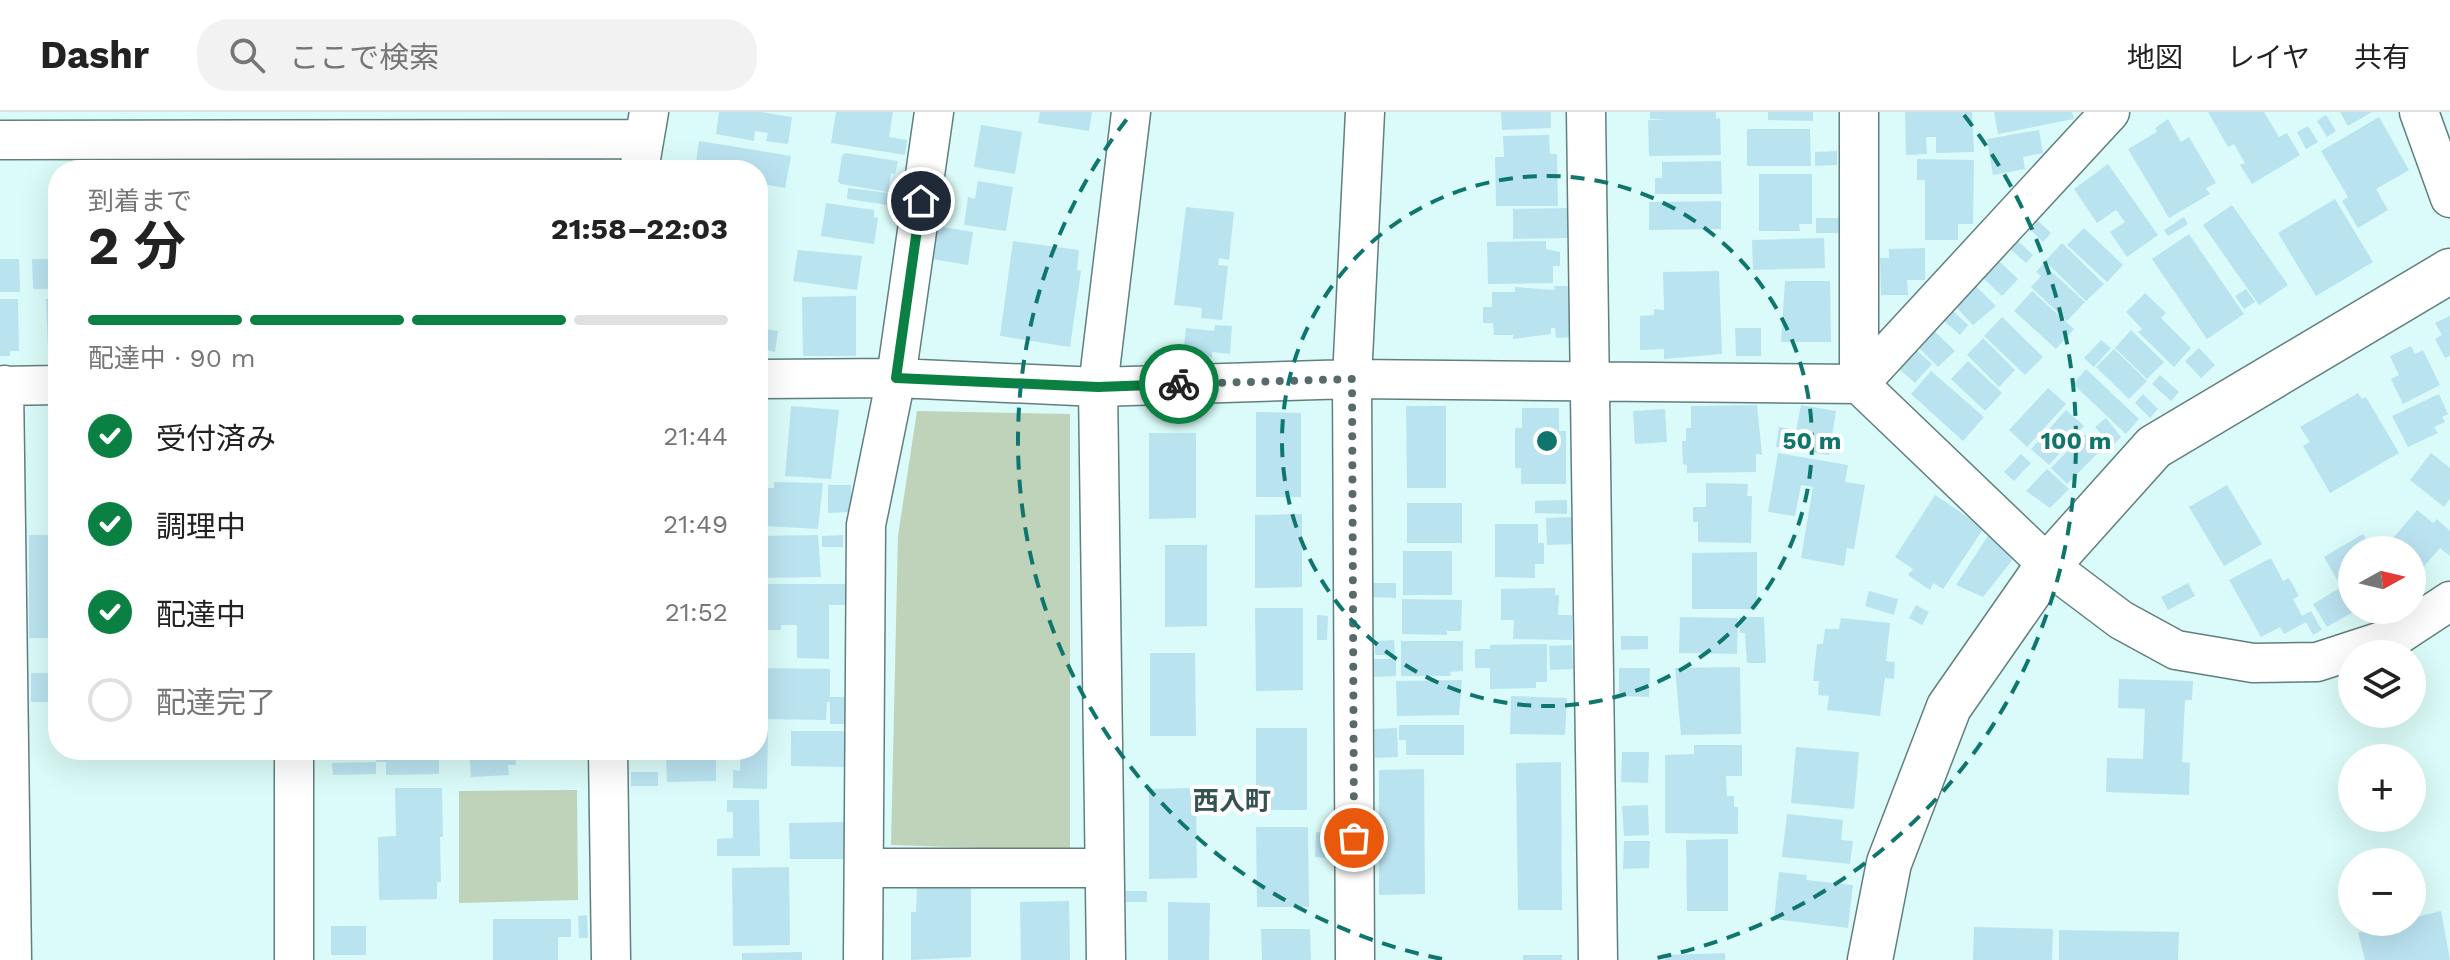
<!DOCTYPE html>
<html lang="ja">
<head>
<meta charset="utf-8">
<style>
	:root { --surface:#fff; --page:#f2f2f2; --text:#222; --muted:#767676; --line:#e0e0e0; --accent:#0b8043 }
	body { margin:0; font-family:"Work Sans","Noto Sans JP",sans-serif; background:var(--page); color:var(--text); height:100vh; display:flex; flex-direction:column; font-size:30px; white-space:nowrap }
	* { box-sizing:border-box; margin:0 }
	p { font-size:26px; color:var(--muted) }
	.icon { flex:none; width:44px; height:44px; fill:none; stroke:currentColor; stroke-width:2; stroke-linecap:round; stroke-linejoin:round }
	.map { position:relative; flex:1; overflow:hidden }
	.panel { position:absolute; left:48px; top:48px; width:720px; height:600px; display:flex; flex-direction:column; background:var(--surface); border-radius:32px; box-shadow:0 8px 32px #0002 }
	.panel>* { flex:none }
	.needle { width:52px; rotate:82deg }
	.fabs { position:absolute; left:2338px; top:424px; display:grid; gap:16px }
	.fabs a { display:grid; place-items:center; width:88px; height:88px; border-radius:50%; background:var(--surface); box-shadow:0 8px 32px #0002; font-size:40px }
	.pin { position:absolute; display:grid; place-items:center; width:68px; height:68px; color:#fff; margin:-34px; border:4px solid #fff; border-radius:50%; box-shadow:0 2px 8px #0007 }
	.courier { position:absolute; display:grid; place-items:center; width:80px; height:80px; margin:-40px; border:6px solid #0b8043; border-radius:50%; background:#fff; color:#222; box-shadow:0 2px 10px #0007 }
	.overview em { font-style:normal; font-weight:700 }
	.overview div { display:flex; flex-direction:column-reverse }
	.overview { display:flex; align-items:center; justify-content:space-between; height:136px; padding:0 40px }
	h1 { font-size:52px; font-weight:700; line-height:60px }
	.bar { display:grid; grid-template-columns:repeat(4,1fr); gap:12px 8px; align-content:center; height:96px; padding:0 40px }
	.bar i { height:10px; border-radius:6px; background:var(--line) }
	.bar .on { background:var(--accent) }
	.bar p { grid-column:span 4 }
	ol { padding:0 40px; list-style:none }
	li { display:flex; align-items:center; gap:24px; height:88px }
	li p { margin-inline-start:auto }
	li .icon { padding:8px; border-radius:50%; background:var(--accent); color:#fff; stroke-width:4 }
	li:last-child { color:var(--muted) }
	li i { width:44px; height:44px; border:4px solid var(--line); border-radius:50% }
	header { display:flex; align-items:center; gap:48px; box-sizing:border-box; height:112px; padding:0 40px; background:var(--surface); border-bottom:2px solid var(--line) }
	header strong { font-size:38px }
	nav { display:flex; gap:44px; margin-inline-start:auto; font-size:28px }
	.search { width:560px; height:72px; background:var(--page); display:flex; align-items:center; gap:20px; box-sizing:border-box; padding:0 28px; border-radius:32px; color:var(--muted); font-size:30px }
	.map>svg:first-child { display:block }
	.green { fill:#bed3b9 }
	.building { fill:#bae3f0 }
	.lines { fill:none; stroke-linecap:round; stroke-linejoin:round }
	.minor-casing { stroke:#617f7e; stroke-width:41 }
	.tertiary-casing { stroke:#617f7e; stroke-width:47 }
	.minor { stroke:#fff; stroke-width:38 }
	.tertiary { stroke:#fff; stroke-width:44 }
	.done { stroke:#576b6a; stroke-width:8; stroke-dasharray:0 14.4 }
	.route { stroke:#0b8043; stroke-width:10 }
	.ring { fill:none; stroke:#0f766e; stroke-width:4; stroke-dasharray:14 10 }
	.labels { text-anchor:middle; stroke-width:8; stroke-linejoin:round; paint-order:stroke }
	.quarter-label { font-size:26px; font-weight:bold; fill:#365352; stroke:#fff }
	.centre { fill:#0f766e; stroke:#fff; stroke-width:4 }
	.ring-label { font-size:24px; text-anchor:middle; font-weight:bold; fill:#0f766e; stroke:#fff; stroke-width:8; stroke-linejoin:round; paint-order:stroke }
</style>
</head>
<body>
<header>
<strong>Dashr</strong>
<div class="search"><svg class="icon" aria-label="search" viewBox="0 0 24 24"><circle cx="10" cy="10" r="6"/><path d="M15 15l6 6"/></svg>ここで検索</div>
<nav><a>地図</a><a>レイヤ</a><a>共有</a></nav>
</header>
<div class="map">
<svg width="2450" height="848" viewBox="0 0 2450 848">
	<rect width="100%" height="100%" fill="#dafbf9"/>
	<path class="green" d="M917,299L1070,302V739L891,733L898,424Z
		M577,678L578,788L459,791V679Z"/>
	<path class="building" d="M719,0H761L792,5L788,32L766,29L768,21L755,19L754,29L716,22Z
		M836,0H893L889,25L907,28L905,43L831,31Z
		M1040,0H1092L1089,19L1038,11Z
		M1501,0H1551V16L1502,18Z
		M1650,0H1716V7L1720,6L1721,43L1649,44L1648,8H1668L1650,7Z
		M1768,0H1813V9L1768,8Z
		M1905,0H1972L1974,40L1936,41V25H1926L1927,42L1906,43Z
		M1994,0H2072L2074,7L1998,22Z
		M2208,0H2264L2279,25L2287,21L2300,43L2252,72L2240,53L2245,51L2234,32L2228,35Z
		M2340,0H2372L2348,14Z
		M2326,3L2336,19L2327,25L2317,9Z
		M2379,5L2409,58L2376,77L2388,98L2358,116L2342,89L2348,85L2321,39Z
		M2168,7L2181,30L2189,25L2216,71L2206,76L2210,82L2169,106L2128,37L2157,20L2155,16Z
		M981,13L1022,20L1015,62L974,55Z
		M2308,14L2318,30L2306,37L2297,20Z
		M1747,17H1810L1811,54H1747Z
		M2039,18L2043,41L2023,45L2025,57L1993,63L1987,27Z
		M1549,23L1550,42H1557L1558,94H1496L1495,45H1504L1503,24Z
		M699,29L791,44L785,76L758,71V58H695Z
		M1837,39V53L1815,54V40Z
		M846,41L898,49L895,62L891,61L888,80L841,72L838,70L842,43Z
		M548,47H604V58H548Z
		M1917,47L1974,48L1973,112H1958V128H1925V68H1917Z
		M70,49L103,50V58H70Z
		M1721,49L1722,82H1655V66H1662V50Z
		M276,51V58H227V53Z
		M2108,52L2158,123L2127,145L2110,120L2125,110L2116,98L2097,111L2074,77Z
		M1759,62H1812V112H1799L1800,119H1759Z
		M978,69L1013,75L1006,119L964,113L968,85L975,87Z
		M848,76L889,81L888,93L847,87Z
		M2335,87L2373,150L2316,184L2278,121Z
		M1721,89V117L1649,118V90Z
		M826,91L874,98V105L878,106L874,132L821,124Z
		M2232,93L2288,173L2259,193L2203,113Z
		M1186,95L1234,100L1229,148L1219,146L1218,153L1228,154L1222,208L1201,206L1202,196L1174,193Z
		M1569,96L1570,126L1513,127V97Z
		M2184,105L2188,112L2168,124L2164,118Z
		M1816,106H1840V121H1816Z
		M2036,107L2051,121L2043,130L2029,116Z
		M937,114L973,120L968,153L932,147Z
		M2084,116L2123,153L2107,170L2067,133Z
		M2189,122L2244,202L2207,227L2152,147Z
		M1824,126L1825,156L1753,158L1752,128Z
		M2017,128L2033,143L2026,151L2009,136Z
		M1013,129L1079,138L1077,158L1081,159L1070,235L1000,224Z
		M1546,129V137L1560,140V154H1553V171L1488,172L1487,130Z
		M2062,131L2104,172L2086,189L2045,149Z
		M1925,136V168H1907L1908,183H1881L1880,146H1889V137Z
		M798,138L862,144L857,178L793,169Z
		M0,147H19L20,180H0Z
		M32,147H58V177H33Z
		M1998,148L2018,167L2002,184L1982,165Z
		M2043,152L2085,190L2067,209L2031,175L2041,164L2036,160Z
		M1719,159L1722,242L1664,247V237L1640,238V204L1654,203V197L1664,198L1663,160Z
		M1785,169H1830L1831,230H1781Z
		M1974,172L1996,194L1973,213L1954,193Z
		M1554,174H1571L1572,225L1556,226L1555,216H1551V222L1513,227V223H1494L1493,211H1483V195H1492V180H1515V175L1555,178Z
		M2246,177L2255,190L2244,197L2235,184Z
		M2032,179L2074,217L2056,237L2014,199Z
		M2145,181L2166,201L2161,206L2191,236L2174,255L2138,220L2142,217L2126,200Z
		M856,184V244H803L802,185Z
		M0,187H18L19,239H10V244H0Z
		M46,187H58V234L48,235Z
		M1952,198L1968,213L1960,223L1943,208Z
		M2450,204V244L2445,246L2435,227L2442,223L2435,211Z
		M2002,205L2043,245L2025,263L1984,224Z
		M1215,213L1232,214L1230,242L1212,240V246L1183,244L1186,216L1214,219Z
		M1735,216H1761V244H1736Z
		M766,217L778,219L775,240L763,237Z
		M1933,218L1955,239L1938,255L1917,234Z
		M2131,218L2164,250L2147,267L2115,236Z
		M1983,226L2015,258L1999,275L1967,243Z
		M2101,228L2111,236L2094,255L2084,246Z
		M2411,234L2415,242L2423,238L2440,273L2403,292L2391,267L2399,263L2390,244Z
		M2199,236L2215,253L2201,266L2185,249Z
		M1915,237L1932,252L1915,271L1898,256Z
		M2114,237L2147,269L2129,287L2096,255Z
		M1968,249L2002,281L1985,299L1951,267Z
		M2086,257L2139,307L2126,322L2073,272Z
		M1931,259L1984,305L1963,329L1911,282Z
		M2160,263L2179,280L2171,289L2152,272Z
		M2048,276L2066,292L2027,335L2009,318Z
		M2358,281L2362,287L2366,285L2399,341L2330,381L2303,334L2310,330L2300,315Z
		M2143,282L2158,297L2150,306L2135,291Z
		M2439,282L2448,302L2442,305L2445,310L2434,315L2438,321L2408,335L2392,304Z
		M1757,293L1762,343L1756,342V360L1687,361V353L1683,352L1682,329H1686V316H1691V294Z
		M1801,293L1836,299L1829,343L1776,335L1779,315L1796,318Z
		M791,294L839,298L831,367L785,364Z
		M1406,294H1446V376H1407Z
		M1522,296H1559V319H1566V372H1521V356H1515V316H1522Z
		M1665,297L1667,330L1635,332L1633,299Z
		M2066,298L2084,314L2049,353L2031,337Z
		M1256,300L1301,301V385H1256Z
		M2106,306L2121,325L2112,334L2095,315Z
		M1149,321H1196V406L1149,407Z
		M2084,322L2101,338L2067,372L2051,356Z
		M1778,341L1848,353L1845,370L1865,373L1854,437L1847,436L1844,454L1801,446L1813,375L1801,373L1795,404L1768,400Z
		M2431,341L2450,356V387L2444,395L2410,368Z
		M2021,342L2031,351L2014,369L2004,360Z
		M2047,357L2069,377L2050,396L2026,379Z
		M774,370L823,371L818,417L764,414L765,376H774Z
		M1706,371L1748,372L1747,384H1752L1751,431L1698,430V410H1693V395H1706Z
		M828,373H851V400L828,401Z
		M2227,373L2262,432L2224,454L2189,395Z
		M1935,383L1984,416L1943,477L1933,471L1930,478L1908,463L1913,457L1895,445Z
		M1567,388V402L1535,401V389Z
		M1407,391H1462V431H1407Z
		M2417,398L2433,411L2437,407L2450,419V444L2440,436L2412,468V438H2383Z
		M1302,402V475L1255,476V403Z
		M1573,405L1574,432L1547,433L1546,406Z
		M1495,412H1538V431H1544V452H1535V466L1495,465Z
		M1993,416L2014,446L1983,485L1956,473Z
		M2363,422L2372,438H2352V494L2324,445Z
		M29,423H58V526H29Z
		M818,423L821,465L758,466V424Z
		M843,423V435H822V424Z
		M1165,433H1207V514L1165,515Z
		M1403,439H1452V483H1403Z
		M1757,440V497H1692V441Z
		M2271,446L2283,469L2289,466L2299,484L2293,487L2302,504L2311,499L2322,518L2313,523L2306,510L2284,522L2280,515L2261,525L2229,468Z
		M1372,471H1396V486L1372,485Z
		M2188,471L2195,484L2168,498L2161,485Z
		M758,472H847L846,493H829V547L797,546V513H781V518H758Z
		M1555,476V483H1559L1558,503H1572V528L1513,527L1514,508H1501V477Z
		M2338,477L2353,500L2327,515L2313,492Z
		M1869,479L1898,487L1894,503L1865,494Z
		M1402,487L1462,488L1461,519H1447V523L1402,522Z
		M1916,493L1929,500L1922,513L1909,506Z
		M1255,496H1303V578L1256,579Z
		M1317,503L1328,504L1327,528H1317Z
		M1680,505L1738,506L1737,542L1679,541Z
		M1739,505H1764L1766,551H1747L1745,521H1740Z
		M1841,506L1890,511L1886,549L1895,550L1894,567L1885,566L1880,604L1827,598L1829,584L1818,583L1819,569H1813L1817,532H1823L1825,517H1839Z
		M1621,524H1648V537L1621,538Z
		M1394,528L1395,543H1375V529Z
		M1401,529H1463V559L1450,560L1451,564H1401Z
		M1547,532V570H1536V576L1490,577V556H1475V537H1490V533Z
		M1572,533L1573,557L1550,558L1549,534Z
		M1150,541H1195L1196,624H1150Z
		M1373,547H1396V564L1373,565Z
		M1740,555L1741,622L1681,623L1675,556Z
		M762,556L830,557V585H847L848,612H830V590H827L826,608L761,607Z
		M1619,556H1650L1649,585L1619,584Z
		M31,561H58V590H31Z
		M2119,567L2193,569L2192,588H2185L2182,650L2190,651L2189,683L2106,680L2107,646L2143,647L2145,597L2118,596Z
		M1462,568L1459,603L1397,604L1396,569Z
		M1511,584L1567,586L1565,623L1510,622Z
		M1399,613H1464V643H1406V628H1399Z
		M1256,616H1307V698H1256Z
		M1397,616L1398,645L1375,646L1374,617Z
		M758,618H768L767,677L733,676V658L740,659L741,638H758Z
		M791,619H845V655L791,654Z
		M1694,633H1742V664H1726L1727,684H1734V695H1738V722L1665,721V643L1694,642Z
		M1796,635L1859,640L1854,697L1791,691Z
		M376,638H439V662L386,663V650H376Z
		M469,638H515L516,653H508L509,663L471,665Z
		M534,638H576V647H534Z
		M666,638H716V669L667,670Z
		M1622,640H1649L1648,671L1621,670Z
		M376,650V662L333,663L332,651Z
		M1561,650L1562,798H1518L1516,651Z
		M1424,657L1425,782L1379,783V658Z
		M631,660H658V674H631Z
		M395,676H442L443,725H440L441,770H437V787L379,788L378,725L396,724Z
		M1196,676L1197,766L1149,767V677Z
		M727,688H759L760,744H717V727L733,726V700H727Z
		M1648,693L1649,723L1624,724L1622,694Z
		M1787,702L1843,708L1841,728L1853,729L1850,752L1782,745Z
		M846,710L845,747H790L789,711Z
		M1256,715H1308L1309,795H1257Z
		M1316,720L1328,721L1327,746L1315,745Z
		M1728,727V799H1687L1686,728Z
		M1624,729H1650L1649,756L1623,757Z
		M789,755L790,833L733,834L732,756Z
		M1779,760L1807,763L1806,768L1853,773L1848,816L1774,807Z
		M917,774H971V845L911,848V800H916Z
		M1125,779H1147V790H1126Z
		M1069,789L1070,848H1021L1020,790Z
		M1168,790L1210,791L1209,848H1168Z
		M2441,799L2450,848H2365L2358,820L2412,810V806Z
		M587,803L588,826H579L578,804Z
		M493,807H571V825H558V848H493Z
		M331,814H366V843H331Z
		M1974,815L2053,817L2052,848H1973Z
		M1261,817H1310L1311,848H1262Z
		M2059,818L2179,820L2178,848H2059Z
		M802,840V848H742V841Z
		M1725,841V848H1665V843Z
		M1523,843H1562V848H1523Z"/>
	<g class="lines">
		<defs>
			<path id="minor" d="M1586,0L1598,848
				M1859,0V272L2110,0
				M2419,0L2450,86
				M0,28L644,27
				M639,58L649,0
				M758,267L896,266L1098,275L1352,267L1859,272L2048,453L2121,508L2176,538L2253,551L2317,550L2397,524L2450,489
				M4,273L12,848
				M0,274L58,273
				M294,638V848
				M608,638L611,848
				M865,756H1104
				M863,848L866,413L896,266L934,0
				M1106,848L1098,275L1131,0
				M1355,848L1352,267L1365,0"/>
			<path id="tertiary" d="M1870,848L1889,751L1949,595L2048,453L2154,335L2450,159"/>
		</defs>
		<use href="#minor" class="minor-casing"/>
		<use href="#tertiary" class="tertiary-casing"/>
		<use href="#minor" class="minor"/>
		<use href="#tertiary" class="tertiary"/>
	</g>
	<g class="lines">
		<path class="done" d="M1179,272L1352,267L1354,726"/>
		<path class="route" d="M921,89L896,266L1098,275L1179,272"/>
	</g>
	<g class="ring">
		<circle cx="1547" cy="329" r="265"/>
		<path d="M1442 847A529 529 0 0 1 1130 3M1964 3A529 529 0 0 1 1652 847"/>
	</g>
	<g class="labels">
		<g class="quarter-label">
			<text x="1232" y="698">西入町</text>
		</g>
	</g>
	<circle cx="1547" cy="329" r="12" class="centre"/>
	<g class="ring-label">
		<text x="1812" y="337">50 m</text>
		<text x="2076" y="337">100 m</text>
	</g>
</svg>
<div class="fabs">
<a><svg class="needle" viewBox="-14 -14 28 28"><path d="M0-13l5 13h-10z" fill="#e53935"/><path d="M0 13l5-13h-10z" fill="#767676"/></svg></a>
<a><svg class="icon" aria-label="layers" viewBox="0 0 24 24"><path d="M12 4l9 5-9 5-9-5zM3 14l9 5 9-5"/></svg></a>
<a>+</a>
<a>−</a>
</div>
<div class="pin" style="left:1354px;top:726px;background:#ea580c"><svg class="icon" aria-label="bag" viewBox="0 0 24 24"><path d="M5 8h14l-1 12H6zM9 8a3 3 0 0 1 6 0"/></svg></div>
<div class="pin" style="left:921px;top:89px;background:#1f2937"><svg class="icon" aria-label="home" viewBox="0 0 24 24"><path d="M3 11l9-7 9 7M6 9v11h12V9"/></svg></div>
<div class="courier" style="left:1179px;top:272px"><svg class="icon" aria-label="bike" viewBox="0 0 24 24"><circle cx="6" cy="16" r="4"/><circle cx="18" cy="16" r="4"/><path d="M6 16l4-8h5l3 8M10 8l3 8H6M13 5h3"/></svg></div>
<section class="panel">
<div class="overview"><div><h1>2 分</h1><p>到着まで</p></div><em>21:58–22:03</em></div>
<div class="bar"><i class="on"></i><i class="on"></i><i class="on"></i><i></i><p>配達中 · 90 m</p></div>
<ol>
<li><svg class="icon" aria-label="check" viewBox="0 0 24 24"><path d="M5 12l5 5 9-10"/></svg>受付済み<p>21:44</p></li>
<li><svg class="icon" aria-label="check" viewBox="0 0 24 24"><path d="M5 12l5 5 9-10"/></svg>調理中<p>21:49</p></li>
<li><svg class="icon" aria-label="check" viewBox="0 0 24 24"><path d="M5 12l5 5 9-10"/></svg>配達中<p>21:52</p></li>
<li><i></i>配達完了</li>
</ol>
</section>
</div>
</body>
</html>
